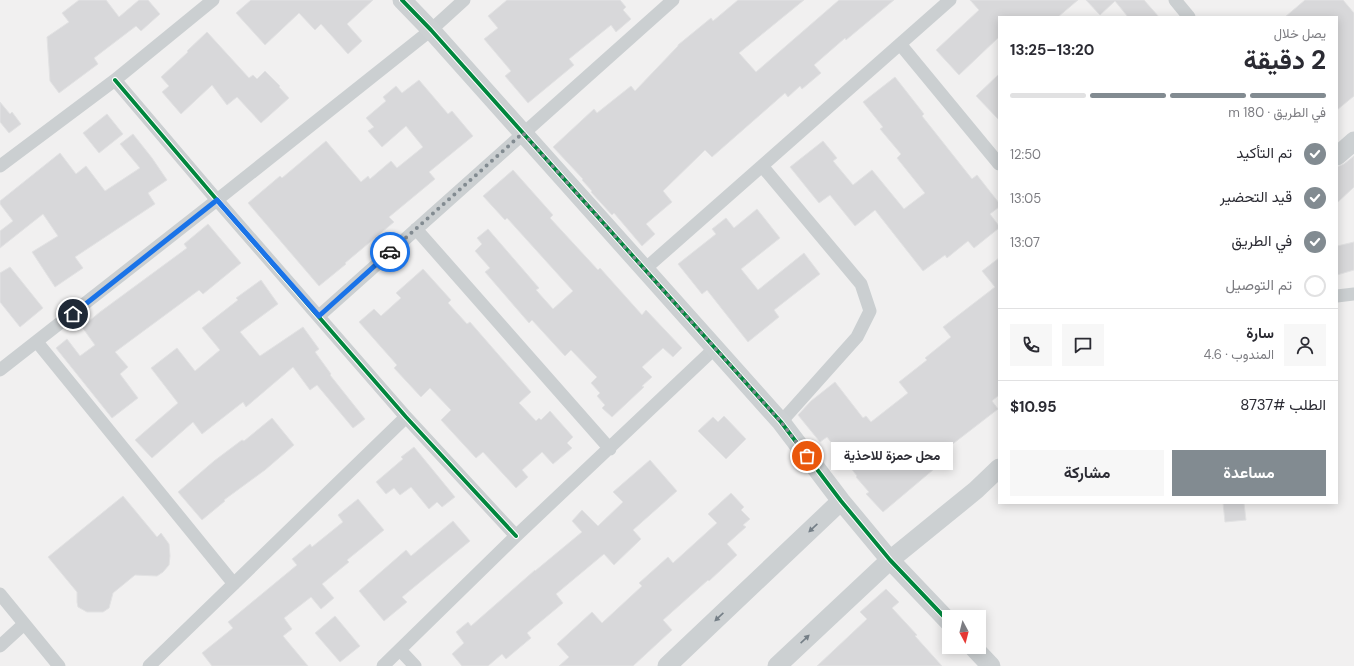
<!DOCTYPE html>
<html lang="ar">
<head>
<meta charset="utf-8">
<style>
	:root { --surface:#fff; --page:#f7f7f7; --text:#2b2b33; --muted:#7c7c81; --line:#e1e1e2; --accent:#828b91 }
	body { margin:0; font-family:"DM Sans",Vazirmatn,sans-serif; background:var(--page); color:var(--text); direction:rtl; height:100vh; display:flex; flex-direction:column; font-size:15px; white-space:nowrap }
	* { box-sizing:border-box; margin:0 }
	p { font-size:13px; color:var(--muted) }
	.icon { flex:none; width:22px; height:22px; fill:none; stroke:currentColor; stroke-width:2; stroke-linecap:round; stroke-linejoin:round }
	.map { position:relative; flex:1; overflow:hidden; direction:ltr }
	.sheet { position:absolute; left:998px; top:16px; width:340px; height:488px; display:flex; flex-direction:column; background:var(--surface); border-radius:0px; box-shadow:0 2px 10px #0003; direction:rtl }
	.sheet>* { flex:none }
	.needle { width:26px; rotate:173deg }
	.controls { position:absolute; left:942px; top:610px; display:grid; gap:8px }
	.controls a { display:grid; place-items:center; width:44px; height:44px; border-radius:0px; background:var(--surface); box-shadow:0 2px 10px #0003; font-size:20px }
	.pin { position:absolute; display:grid; place-items:center; width:34px; height:34px; color:#fff; margin:-17px; border:2px solid #fff; border-radius:50%; box-shadow:0 1px 4px #0007 }
	.courier { position:absolute; display:grid; place-items:center; width:40px; height:40px; margin:-20px; border:3px solid #1a73e8; border-radius:50%; background:#fff; color:#222; box-shadow:0 1px 5px #0007 }
	.bubble { position:absolute; height:28px; border-radius:0px; background:var(--surface); box-shadow:0 2px 10px #0003; font-size:13px; font-weight:700; line-height:28px; text-align:center; direction:rtl }
	.head em { font-style:normal; font-weight:700 }
	.head div { display:flex; flex-direction:column-reverse }
	.head { display:flex; align-items:center; justify-content:space-between; height:68px; padding:0 12px }
	h1 { font-size:26px; font-weight:700; line-height:30px }
	.bar { display:grid; grid-template-columns:repeat(4,1fr); gap:6px 4px; align-content:center; height:48px; padding:0 12px }
	.bar i { height:5px; border-radius:3px; background:var(--line) }
	.bar .active { background:var(--accent) }
	.bar p { grid-column:span 4 }
	.line { display:flex; align-items:center; gap:10px; padding:0 12px; border-top:1px solid var(--line) }
	.line div { flex:1 }
	.round { display:grid; place-items:center; flex:none; width:42px; height:42px; border-radius:0px; background:var(--page) }
	ol { padding:0 12px; list-style:none }
	li { display:flex; align-items:center; gap:12px; height:44px }
	li p { margin-inline-start:auto }
	li .icon { padding:4px; border-radius:50%; background:var(--accent); color:#fff; stroke-width:4 }
	li:last-child { color:var(--muted) }
	li i { width:22px; height:22px; border:2px solid var(--line); border-radius:50% }
	.primary-button { display:flex; gap:8px; margin-top:auto; padding:8px 12px }
	.primary-button a { flex:1; height:46px; border-radius:0px; background:var(--accent); color:#fff; font-size:16px; font-weight:700; line-height:46px; text-align:center }
	.primary-button a+a { background:var(--page); color:var(--text) }
	.map>svg:first-child { display:block }
	.building { fill:#d8d8da; stroke:#e2e2e3 }
	.lines { fill:none; stroke-linecap:round; stroke-linejoin:round }
	.street { stroke:#cbcfd1; stroke-width:13 }
	.secondary { stroke:#ccd0d2; stroke-width:19 }
	.cycleway-casing { stroke:#fff; stroke-width:6 }
	.cycleway { stroke:#00873e; stroke-width:4 }
	.oneway { fill:#757f87 }
	.done { stroke:#828b91; stroke-width:4; stroke-dasharray:0 7.2 }
	.route { stroke:#1a73e8; stroke-width:5 }
</style>
</head>
<body>
<div class="map">
<svg width="1354" height="666" viewBox="0 0 1354 666">
	<rect width="100%" height="100%" fill="#f1f0f0"/>
	<path class="building" d="M79,0H106L119,17L139,0H148L160,14L141,31L136,26L94,58L98,64L59,93L50,81L47,37L69,22L62,13Z
		M251,0H373L347,24L362,41L348,54L321,24L315,30L299,13L265,45L236,13Z
		M507,0H620L626,7L623,10L631,19L616,32L611,25L569,59L574,65L528,103L505,76L511,71L484,39L498,28L488,16Z
		M738,0H804L739,53L756,72L839,0H894L846,40L845,38L814,65L821,73L802,89L800,86L788,97L785,93L712,157L705,150L663,191L672,202L646,224L655,234L642,246L614,213L612,215L591,192L592,191L582,180L583,179L553,147L594,109L597,113L631,86L635,91L678,46V45L711,18L713,21Z
		M970,0H1078L1058,17H999V37L959,75L936,50L979,10Z
		M1086,0H1144L1159,17H1128L1115,1L1100,15Z
		M1305,0H1343L1354,13V96L1337,110V17H1285Z
		M207,32L249,78L253,75L257,79L265,71L280,86L279,87L289,98L261,123L237,97L227,105L212,85L181,114L162,92L169,86L161,77L188,52L187,51Z
		M999,74V120L976,96Z
		M895,77L924,114L922,116L972,179L977,175L999,203V207L990,214L999,226V228L974,248L968,241L947,258L945,255L923,271L875,210L855,226L830,195L819,203L790,167L823,141L837,158L833,161L853,185L872,170L904,209L925,193L897,158L901,154L880,129L883,127L863,102Z
		M419,80L448,114L452,111L473,136L429,172L435,179L389,217L394,222L345,263L346,264L319,286L248,203L280,176L282,178L326,141L361,182L368,176L370,179L391,161L397,168L423,147L406,126L382,147L368,131L374,127L366,118L386,101L383,97L396,86L402,93Z
		M0,102L10,114L12,112L21,124L9,133L0,122Z
		M107,114L123,134L99,153L83,133Z
		M133,134L152,158L167,180L148,193L155,204L75,257L83,268L55,287L32,252L58,236L43,214L0,248V231L13,221L0,204V201L60,153L76,174L86,166L105,191L140,168L120,144Z
		M1354,156V187L1337,203V167L1344,164Z
		M513,170L553,215L550,218L598,270L600,268L642,315L646,310L682,348L673,357L663,348L642,367L652,377L642,386L644,387L612,417L602,408L605,405L597,396L600,393L591,383L597,377L571,350L565,356L532,320L529,323L485,272L490,268L475,251L482,244L477,238L488,229L539,288L536,290L553,309L573,291L507,218L505,220L483,196Z
		M757,209L780,238L741,269L758,290L804,253L820,274L774,310L779,317L748,342L707,290L702,294L678,264L716,234L712,229L726,218L734,228Z
		M208,224L241,263L203,294L199,290L115,352L128,367L120,374L138,398L112,418L56,348L67,339L80,356L95,345L82,327L100,312L187,248L184,244Z
		M1354,242V270L1337,275V246Z
		M999,258V395L992,401L998,409L941,453L946,459L883,512L866,494L869,492L856,477L857,476L827,437L820,442L798,415L811,401L835,382L863,418L866,416L871,422L908,393L899,382L927,360L925,358L951,337L943,327L995,287L982,271Z
		M10,267L43,308L20,327L0,302V273Z
		M423,269L451,300L448,303L467,324L470,322L531,392L519,403L536,421L539,418L541,420L550,411L573,437L567,443L572,448L553,464L542,452L522,470L528,477L516,488L483,452L476,458L441,420L451,410L430,388L421,397L394,368L397,365L359,322L374,309L381,316L401,298L396,293Z
		M261,280L278,304L240,332L260,356L303,327L319,349L315,352L331,374L330,375L365,419L353,428L317,385L310,390L293,367L246,407L243,402L202,434L193,422L152,458L135,440L178,403L151,368L177,348L195,371L220,350L202,328L238,300L236,298Z
		M724,416L746,439L726,459L698,431L713,417L718,422Z
		M272,418L294,445L265,470L224,500L225,501L202,520L178,492L214,461L242,440L244,441Z
		M414,447L455,497L442,507L437,502L429,509L411,487L400,495L394,488L386,494L376,482L403,459L401,457Z
		M650,460L677,491L633,530L641,539L614,565L604,554L556,594L563,603L527,633L531,638L506,659L502,654L488,666H462L452,654L464,643L456,632L468,622L471,626L535,570V571L582,532L572,521L582,510L598,526L623,502L613,492Z
		M731,493L744,507L741,510L750,519L743,525L746,527L727,544L737,555L709,581L708,580L663,620L672,630L633,666H559L569,657L557,644L592,612L602,623L642,586L639,583L668,557L673,563L717,523L708,514Z
		M123,496L157,537L161,533L169,544L170,556L169,565L163,572L157,576L135,575L113,593L109,608L103,612H87L78,607L77,602V592L48,557Z
		M358,499L384,530L347,560L349,562L322,584L334,598L321,609L311,597L284,618L292,629L283,636L308,666H212L202,653L233,628L228,622L297,565L292,559L310,544L312,547L343,522L338,515Z
		M1223,503H1244L1246,520L1225,522Z
		M453,521L470,541L402,597L407,602L384,621L359,591L406,550L411,556Z
		M886,589L899,602L892,608L917,635L915,636L942,666H817L867,619L860,612Z
		M335,616L360,646L340,662L315,633Z"/>
	<g class="lines">
		<path class="street" d="M1175,0L1189,17
			M900,44L999,164
			M115,80L217,200L406,417L516,536
			M0,166L115,80L213,0
			M762,166L861,284L870,311L857,337L781,422
			M416,229L610,449
			M645,269L950,0
			M1337,296L1354,294
			M319,316L673,0
			M37,342L234,584
			M0,370L217,200L431,30L464,0
			M0,594L59,666
			M0,646L24,624
			M400,650L415,666
			M149,666L406,417
			M383,666L516,536L715,348"/>
		<path class="secondary" d="M402,0L431,30L781,422L841,501L890,560L949,622
			M1337,156L1354,141
			M973,647L991,666
			M667,666L841,501
			M777,666L890,560L976,490L999,468"/>
		<defs>
			<path id="cycleway" d="M402,0L431,30L781,422L841,501L890,560L949,622
				M115,80L217,200L406,417L516,536"/>
		</defs>
		<use href="#cycleway" class="cycleway-casing"/>
		<use href="#cycleway" class="cycleway"/>
	</g>
	<defs><path id="oneway-solid" d="M-6-.8H1V-3.2L6.5 0L1 3.2V.8H-6Z"/></defs>
	<g class="oneway">
		<use href="#oneway-solid" transform="translate(813 528) rotate(137)"/>
		<use href="#oneway-solid" transform="translate(719 617) rotate(137)"/>
		<use href="#oneway-solid" transform="translate(805 639) rotate(-43)"/>
	</g>
	<g class="lines">
		<path class="done" d="M390,252L523,133L781,422L807,456"/>
		<path class="route" d="M73,314L217,200L319,316L390,252"/>
	</g>
</svg>
<div class="controls">
<a><svg class="needle" viewBox="-14 -14 28 28"><path d="M0-13l5 13h-10z" fill="#e53935"/><path d="M0 13l5-13h-10z" fill="#7c7c81"/></svg></a>
</div>
<div class="pin" style="left:807px;top:456px;background:#ea580c"><svg class="icon" aria-label="bag" viewBox="0 0 24 24"><path d="M5 8h14l-1 12H6zM9 8a3 3 0 0 1 6 0"/></svg></div>
<div class="pin" style="left:73px;top:314px;background:#1f2937"><svg class="icon" aria-label="home" viewBox="0 0 24 24"><path d="M3 11l9-7 9 7M6 9v11h12V9"/></svg></div>
<div class="courier" style="left:390px;top:252px"><svg class="icon" aria-label="car" viewBox="0 0 24 24"><path d="M5 17H2v-5l4-1 3-4h7l3 4 3 1v5h-3M9 17h6M6 11h13"/><circle cx="7" cy="17" r="2"/><circle cx="17" cy="17" r="2"/></svg></div>
<div class="bubble" style="left:831px;top:442px;width:122px">محل حمزة للاحذية</div>
<section class="sheet">
<div class="head"><div><h1>2 دقيقة</h1><p>يصل خلال</p></div><em>13:20–13:25</em></div>
<div class="bar"><i class="active"></i><i class="active"></i><i class="active"></i><i></i><p>في الطريق · 180 m</p></div>
<ol>
<li><svg class="icon" aria-label="check" viewBox="0 0 24 24"><path d="M5 12l5 5 9-10"/></svg>تم التأكيد<p>12:50</p></li>
<li><svg class="icon" aria-label="check" viewBox="0 0 24 24"><path d="M5 12l5 5 9-10"/></svg>قيد التحضير<p>13:05</p></li>
<li><svg class="icon" aria-label="check" viewBox="0 0 24 24"><path d="M5 12l5 5 9-10"/></svg>في الطريق<p>13:07</p></li>
<li><i></i>تم التوصيل</li>
</ol>
<div class="line" style="height:72px"><a class="round"><svg class="icon" aria-label="person" viewBox="0 0 24 24"><circle cx="12" cy="8" r="4"/><path d="M4 21q1-7 8-7t8 7"/></svg></a><div><b>سارة</b><p>المندوب · 4.6</p></div><a class="round"><svg class="icon" aria-label="chat" viewBox="0 0 24 24"><path d="M4 5h16v11H9l-5 4z"/></svg></a><a class="round"><svg class="icon" aria-label="phone" viewBox="0 0 24 24"><path d="M5 4h4l2 5-3 2q2 4 5 5l2-3 5 2v4C11 20 4 13 5 4z"/></svg></a></div>
<div class="line" style="height:52px"><div>الطلب #8737</div><b>$10.95</b></div>
<div class="primary-button"><a>مساعدة</a><a>مشاركة</a></div>
</section>
</div>
</body>
</html>
